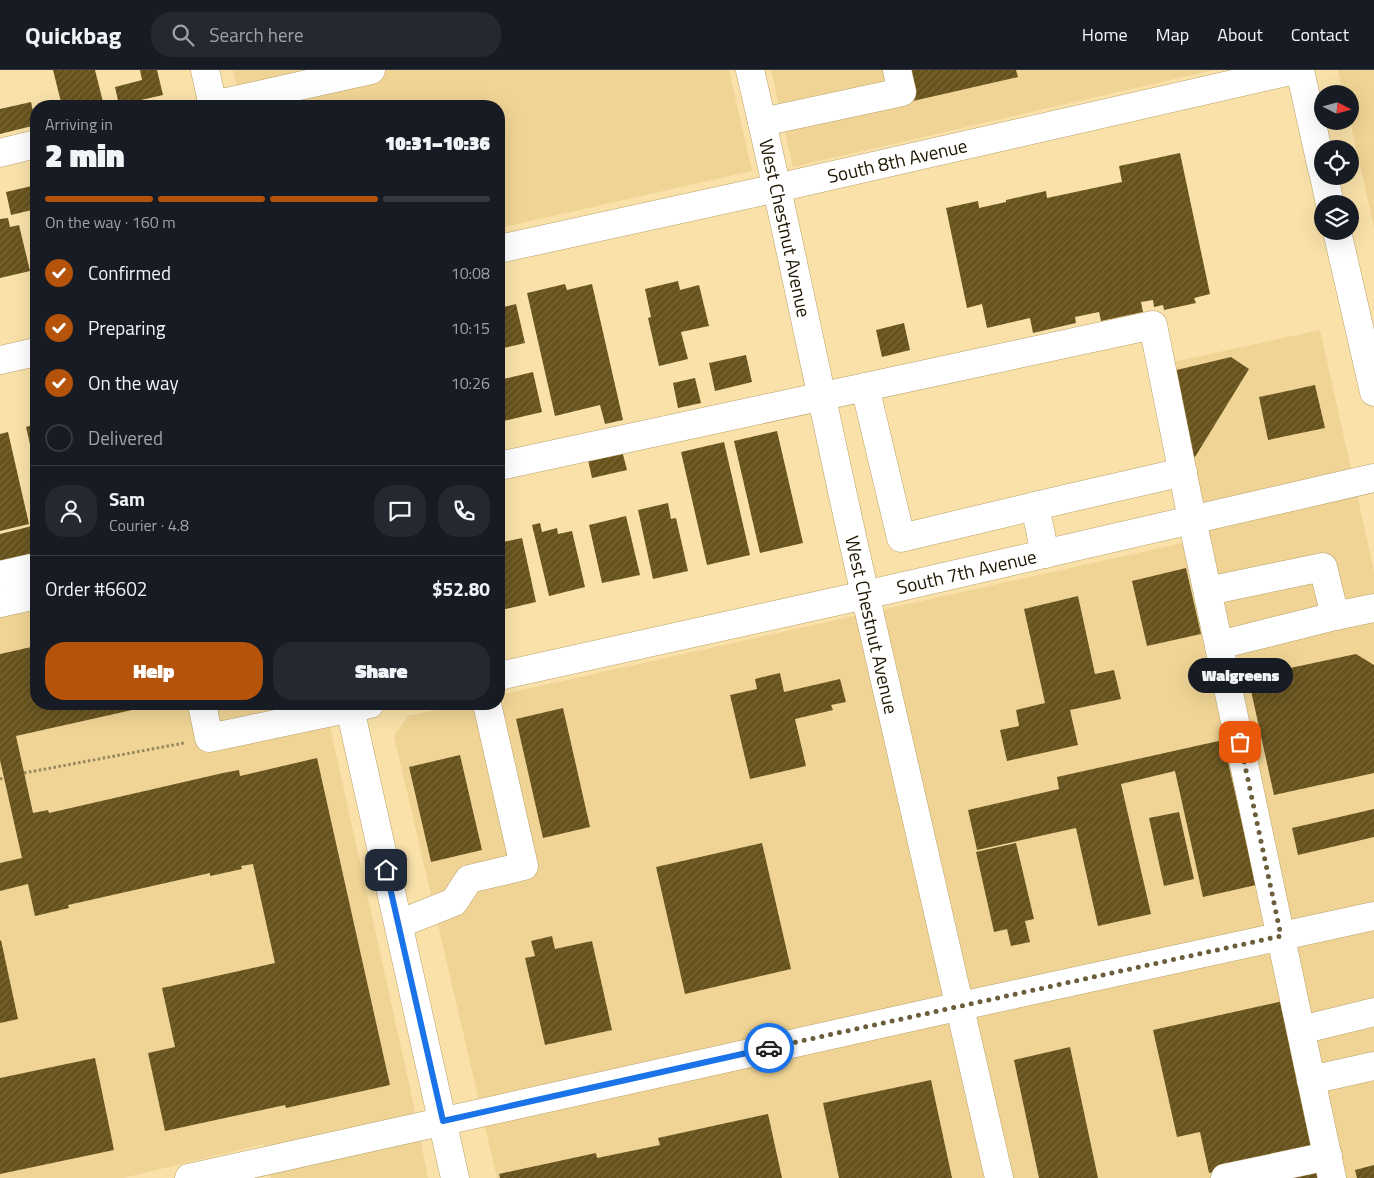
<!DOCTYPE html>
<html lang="en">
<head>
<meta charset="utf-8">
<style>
	:root { --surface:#171b24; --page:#242831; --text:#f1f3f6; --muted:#9ea1a6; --line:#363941; --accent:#b45309 }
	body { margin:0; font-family:"Titillium Web",sans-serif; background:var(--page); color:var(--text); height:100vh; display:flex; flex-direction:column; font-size:19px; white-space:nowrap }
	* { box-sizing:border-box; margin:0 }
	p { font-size:16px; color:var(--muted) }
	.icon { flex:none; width:28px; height:28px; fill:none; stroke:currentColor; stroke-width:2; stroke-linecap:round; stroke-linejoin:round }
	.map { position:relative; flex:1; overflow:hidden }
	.drawer { position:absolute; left:30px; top:30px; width:475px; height:610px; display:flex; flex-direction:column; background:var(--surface); border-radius:20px; box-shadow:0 5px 20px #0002 }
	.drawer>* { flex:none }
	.needle { width:32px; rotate:96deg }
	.tools { position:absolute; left:1314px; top:15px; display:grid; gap:10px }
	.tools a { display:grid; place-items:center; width:45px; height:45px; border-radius:50%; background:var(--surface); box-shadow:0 5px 20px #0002; font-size:25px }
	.pin { position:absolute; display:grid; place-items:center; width:42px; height:42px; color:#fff; margin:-21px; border-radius:10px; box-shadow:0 2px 8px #0006 }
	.courier { position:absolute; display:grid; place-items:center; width:50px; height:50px; margin:-25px; border:4px solid #1a73e8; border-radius:50%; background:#fff; color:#222; box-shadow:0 1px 6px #0007 }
	.bubble { position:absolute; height:35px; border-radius:18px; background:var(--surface); box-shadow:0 5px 20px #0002; font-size:16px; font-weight:800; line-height:35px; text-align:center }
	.head em { font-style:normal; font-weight:800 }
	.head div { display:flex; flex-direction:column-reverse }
	.head { display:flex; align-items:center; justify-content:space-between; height:85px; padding:0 15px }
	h1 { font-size:32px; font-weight:800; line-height:38px }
	.bar { display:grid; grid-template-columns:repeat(4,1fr); gap:8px 5px; align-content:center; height:60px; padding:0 15px }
	.bar i { height:6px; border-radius:4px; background:var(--line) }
	.bar .current { background:var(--accent) }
	.bar p { grid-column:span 4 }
	.line { display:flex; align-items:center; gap:12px; padding:0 15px; border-top:1px solid var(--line) }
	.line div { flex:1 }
	.round { display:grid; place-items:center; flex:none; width:52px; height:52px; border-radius:20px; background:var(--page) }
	ol { padding:0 15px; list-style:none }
	li { display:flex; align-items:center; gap:15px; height:55px }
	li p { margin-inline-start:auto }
	li .icon { padding:5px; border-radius:50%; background:var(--accent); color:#fff; stroke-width:4 }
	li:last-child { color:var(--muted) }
	li i { width:28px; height:28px; border:2px solid var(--line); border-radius:50% }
	.cta { display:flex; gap:10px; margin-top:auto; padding:10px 15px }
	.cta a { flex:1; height:58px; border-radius:20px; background:var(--accent); color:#fff; font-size:20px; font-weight:800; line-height:58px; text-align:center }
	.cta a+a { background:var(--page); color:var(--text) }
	header { display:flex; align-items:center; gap:30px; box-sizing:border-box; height:70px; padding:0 25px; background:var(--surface); border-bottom:1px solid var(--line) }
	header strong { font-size:24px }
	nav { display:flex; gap:28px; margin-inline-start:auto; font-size:18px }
	.search { width:350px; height:45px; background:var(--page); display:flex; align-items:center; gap:12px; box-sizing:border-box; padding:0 18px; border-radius:20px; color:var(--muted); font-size:19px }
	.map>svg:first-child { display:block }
	.built { fill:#f0d495 }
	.building { fill:url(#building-hatch) }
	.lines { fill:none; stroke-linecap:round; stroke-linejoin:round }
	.minor-casing { stroke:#b8a16b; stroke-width:29 }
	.major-casing { stroke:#b8a16b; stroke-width:29 }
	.path { stroke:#96855d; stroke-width:3; stroke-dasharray:2.5 2.5; stroke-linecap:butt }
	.minor { stroke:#fff; stroke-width:28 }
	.major { stroke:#fff; stroke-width:28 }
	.done { stroke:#6c5e3c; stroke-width:5; stroke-dasharray:0 9 }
	.route { stroke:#1a73e8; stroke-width:6 }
	.labels { text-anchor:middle; stroke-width:5; stroke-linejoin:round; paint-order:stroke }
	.street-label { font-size:19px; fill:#201702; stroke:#f9e1a9 }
</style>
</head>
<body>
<header>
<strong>Quickbag</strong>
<div class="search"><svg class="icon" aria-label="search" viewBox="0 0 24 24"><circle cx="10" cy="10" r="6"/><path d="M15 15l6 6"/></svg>Search here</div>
<nav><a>Home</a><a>Map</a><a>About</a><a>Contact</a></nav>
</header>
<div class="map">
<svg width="1374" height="1108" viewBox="0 0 1374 1108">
	<defs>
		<pattern id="building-hatch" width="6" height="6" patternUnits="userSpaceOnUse" patternTransform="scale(1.25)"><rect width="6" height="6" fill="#67521c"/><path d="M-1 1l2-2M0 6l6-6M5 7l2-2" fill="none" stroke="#78673a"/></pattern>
	</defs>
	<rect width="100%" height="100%" fill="#f9e1a9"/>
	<path class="built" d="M233,0H729L752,101L499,158V36H241Z
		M771,0H1214L793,97Z
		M1338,0H1374V157L1350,51V24H1343Z
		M1320,260L1374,501V1108H497L394,666L408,646L462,634H499V625L1196,470L1159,295Z
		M36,519V634H325L410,1018L428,1108H271L264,1074L123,1108H0V527Z"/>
	<path class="building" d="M53,0H95L104,36H62Z
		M140,0H157L163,25L119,35L115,17L142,10Z
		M906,0H1016L1018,7L913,31Z
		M31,32L36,55L0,64V39Z
		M1180,83L1210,224L1194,228L1196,233L1164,240L1163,235L1154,237L1153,230L1141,232L1143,242L1101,251L1099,242L1075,247L1076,253L1033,263L1030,248L987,258L982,234L967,238L946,138L978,131L979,138L1006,132V130L1046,121L1047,128L1122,112L1119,96Z
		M36,115V139L11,145L6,122Z
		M8,148L10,157L19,155L30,201L0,208V149Z
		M678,211L680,220L699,215L709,256L681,262L688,289L659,296L648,248L651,247L645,219Z
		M565,214L567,220L592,214L623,350L605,354L600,335L555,346L527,223Z
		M516,234L525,273L499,279V238Z
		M904,253L910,280L882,287L876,260Z
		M746,285L752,312L715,321L709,293Z
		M1231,287L1249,299L1195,387L1180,376L1164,303Z
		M533,302L542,342L499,352V310Z
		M695,308L701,333L678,338L673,313Z
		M1315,315L1325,358L1268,370L1259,327Z
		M36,354V396H35L26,357Z
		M777,361L803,473L760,483L734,371Z
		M8,362L29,454L0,461V364Z
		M724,372L750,485L707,495L681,382Z
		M620,373L627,400L592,408L586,381Z
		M668,433L671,449L676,448L688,501L653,509L638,440Z
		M626,446L640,505L602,513L589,455Z
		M540,453L542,462L557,458L558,464L572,461L585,517L549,526L532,455Z
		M36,455V485L0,493V464Z
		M522,468L536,532L501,540L499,532V473Z
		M1186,498L1201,564L1147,576L1132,511Z
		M1078,526L1095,604L1114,600L1121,629L1070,640L1078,675L1007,691L1000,660L1019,656L1016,640L1045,633L1024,539Z
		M36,576V634H150V636L16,666L33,743L48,740L49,743L223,703L239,700L240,706L317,688L390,1015L286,1038L285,1035L165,1061L148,983L175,977L162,918L275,893L253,794L241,796L242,799L210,806V803L68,835L69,838L35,846L28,814L0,821V793L22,788L0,690V584Z
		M1356,584L1374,595V703L1274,725L1248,607Z
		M780,603L784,622L840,609L846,632L831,635L833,640L795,649L806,696L750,709L730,625L757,619L755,609Z
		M563,638L590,757L543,768L516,649Z
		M1223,670L1256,815L1203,827L1175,701L1121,714L1151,844L1098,856L1076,758L977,780L968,740L1059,719L1057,707Z
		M460,685L482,780L431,792L409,697Z
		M1374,739V767L1298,785L1292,758Z
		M1179,742L1194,809L1164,816L1149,748Z
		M762,773L791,899L685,924L656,797Z
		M1016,773L1034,849L1025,851L1030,872L1011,876L1007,859L994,862L976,782Z
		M552,866L555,879L592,871L612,960L545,975L525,888L535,886L531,871Z
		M1,870L18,949L0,953V871Z
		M1283,931L1315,1079L1209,1103L1200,1062L1177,1067L1153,960Z
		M1070,977L1098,1108H1039L1014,990Z
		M95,988L114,1080L0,1104V1008Z
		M931,1010L952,1108H839L823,1033Z
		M768,1044L782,1108H500L499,1104L596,1083L597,1088L660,1075L658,1068Z
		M1374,1095V1108H1357L1355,1100Z
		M1318,1099L1320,1108H1283Z"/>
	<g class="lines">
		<defs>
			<g id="minor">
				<path d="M205,0L213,36"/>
				<path id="s1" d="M750,0C791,174 825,350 865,524C908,719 956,913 999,1108"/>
				<path d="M209,36L371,0"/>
				<path d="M762,52L902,22L897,0"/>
				<path d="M0,83L36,74"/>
				<path id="s2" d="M499,179L777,118L1295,0"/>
				<path d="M0,290L36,282"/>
				<path d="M865,317L901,468L1035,436L1045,484"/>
				<path d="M499,396L1153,255L1192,449L1332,1108"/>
				<path d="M1035,436L1183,402"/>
				<path d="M0,505L36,497"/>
				<path d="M1208,521L1323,497L1335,546L1374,538"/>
				<path d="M0,533L36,525"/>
				<path d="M1219,575L1335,546"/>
				<path id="s3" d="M499,606L865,525L1374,408"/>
				<path d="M202,634L209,668L370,634"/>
				<path d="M349,634L455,1108"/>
				<path d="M399,854L454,832L469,809L524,796L487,634"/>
				<path d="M1301,960L1374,942"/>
				<path d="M1311,1010L1374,996"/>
				<path d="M189,1108L961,936L1374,846"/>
				<path d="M1225,1108L1328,1086"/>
			</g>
			<path id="major" d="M1300,0L1322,99
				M1324,106L1330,134
				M1337,161L1374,322"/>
		</defs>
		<use href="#minor" class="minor-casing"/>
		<use href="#major" class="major-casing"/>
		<path class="path" d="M24,703L184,673
			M0,709L4,708"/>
		<use href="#minor" class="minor"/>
		<use href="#major" class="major"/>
	</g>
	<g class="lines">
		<path class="done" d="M769,978L1281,866L1240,672"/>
		<path class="route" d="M386,800L443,1051L769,978"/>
	</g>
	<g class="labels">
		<g class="street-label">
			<text dy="7" stroke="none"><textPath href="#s2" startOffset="408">South 8th Avenue</textPath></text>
			<text dy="7" stroke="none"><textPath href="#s1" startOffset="162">West Chestnut Avenue</textPath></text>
			<text dy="7" stroke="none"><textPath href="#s3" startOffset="479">South 7th Avenue</textPath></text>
			<text dy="7" stroke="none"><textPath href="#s1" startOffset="568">West Chestnut Avenue</textPath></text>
		</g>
	</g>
</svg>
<div class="tools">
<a><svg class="needle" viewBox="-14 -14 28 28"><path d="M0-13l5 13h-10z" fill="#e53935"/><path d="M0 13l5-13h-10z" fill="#9ea1a6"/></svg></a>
<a><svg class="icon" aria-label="locate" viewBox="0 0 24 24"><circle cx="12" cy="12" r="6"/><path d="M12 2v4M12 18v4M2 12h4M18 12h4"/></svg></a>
<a><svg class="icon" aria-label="layers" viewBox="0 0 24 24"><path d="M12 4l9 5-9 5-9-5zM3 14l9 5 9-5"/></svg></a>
</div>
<div class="pin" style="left:1240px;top:672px;background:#ea580c"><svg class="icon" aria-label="bag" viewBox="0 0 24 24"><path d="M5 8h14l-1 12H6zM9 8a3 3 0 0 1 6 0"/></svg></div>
<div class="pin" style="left:386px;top:800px;background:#1f2937"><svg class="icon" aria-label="home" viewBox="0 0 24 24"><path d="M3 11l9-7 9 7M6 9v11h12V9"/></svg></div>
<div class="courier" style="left:769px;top:978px"><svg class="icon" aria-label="car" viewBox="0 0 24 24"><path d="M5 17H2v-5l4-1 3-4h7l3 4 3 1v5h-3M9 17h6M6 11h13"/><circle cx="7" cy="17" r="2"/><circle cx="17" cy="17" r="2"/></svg></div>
<div class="bubble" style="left:1188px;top:588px;width:105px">Walgreens</div>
<section class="drawer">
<div class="head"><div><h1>2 min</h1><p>Arriving in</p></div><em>10:31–10:36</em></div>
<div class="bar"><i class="current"></i><i class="current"></i><i class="current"></i><i></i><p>On the way · 160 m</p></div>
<ol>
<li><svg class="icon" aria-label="check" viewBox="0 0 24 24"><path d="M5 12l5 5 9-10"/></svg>Confirmed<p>10:08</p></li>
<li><svg class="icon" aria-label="check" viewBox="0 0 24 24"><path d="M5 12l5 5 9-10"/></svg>Preparing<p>10:15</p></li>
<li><svg class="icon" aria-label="check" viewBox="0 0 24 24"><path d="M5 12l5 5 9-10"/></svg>On the way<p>10:26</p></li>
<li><i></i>Delivered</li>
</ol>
<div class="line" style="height:90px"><a class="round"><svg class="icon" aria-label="person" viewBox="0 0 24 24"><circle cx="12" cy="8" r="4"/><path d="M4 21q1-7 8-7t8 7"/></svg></a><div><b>Sam</b><p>Courier · 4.8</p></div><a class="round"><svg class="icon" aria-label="chat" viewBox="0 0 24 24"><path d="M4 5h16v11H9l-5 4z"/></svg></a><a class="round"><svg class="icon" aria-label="phone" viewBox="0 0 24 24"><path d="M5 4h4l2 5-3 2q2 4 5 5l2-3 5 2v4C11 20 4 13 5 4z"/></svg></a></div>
<div class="line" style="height:65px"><div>Order #6602</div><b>$52.80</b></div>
<div class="cta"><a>Help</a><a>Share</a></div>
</section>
</div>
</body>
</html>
